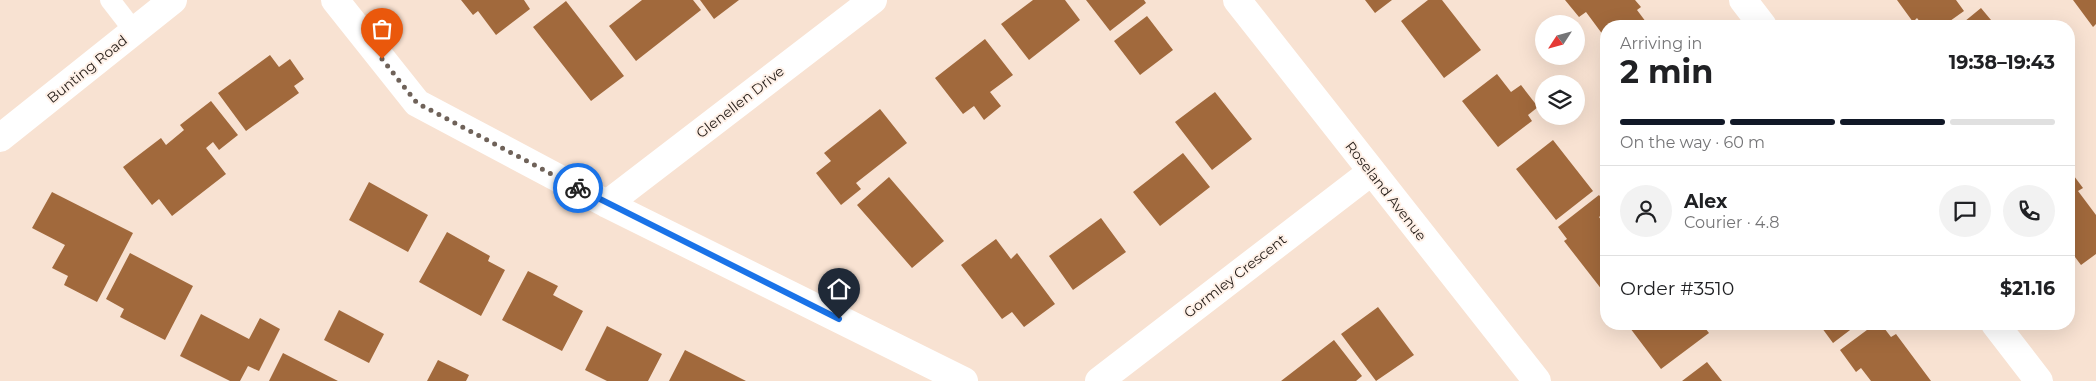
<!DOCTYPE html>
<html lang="en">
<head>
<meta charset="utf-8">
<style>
	:root { --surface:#fff; --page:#f2f2f2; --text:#202124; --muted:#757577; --line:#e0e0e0; --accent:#111827 }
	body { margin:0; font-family:Montserrat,sans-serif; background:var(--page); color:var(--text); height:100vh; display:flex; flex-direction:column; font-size:19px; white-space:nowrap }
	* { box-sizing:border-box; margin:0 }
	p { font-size:16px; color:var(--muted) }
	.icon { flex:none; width:28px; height:28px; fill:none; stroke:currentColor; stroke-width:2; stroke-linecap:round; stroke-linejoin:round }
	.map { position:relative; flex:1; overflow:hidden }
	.details { position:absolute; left:1600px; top:20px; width:475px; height:310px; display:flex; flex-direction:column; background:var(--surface); border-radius:20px; box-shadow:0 5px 20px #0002 }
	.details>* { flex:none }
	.needle { width:32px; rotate:234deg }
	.tools { position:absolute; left:1535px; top:15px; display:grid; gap:10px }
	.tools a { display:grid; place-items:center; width:50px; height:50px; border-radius:50%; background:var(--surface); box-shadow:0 5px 20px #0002; font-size:25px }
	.pin { position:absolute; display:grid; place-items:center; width:42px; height:42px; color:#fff; margin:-51px -21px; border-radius:50% 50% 50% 0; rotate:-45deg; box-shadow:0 0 5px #0007 }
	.pin .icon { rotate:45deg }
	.courier { position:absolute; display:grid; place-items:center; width:50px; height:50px; margin:-25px; border:4px solid #1a73e8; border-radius:50%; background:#fff; color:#222; box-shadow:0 1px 6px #0007 }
	.headline em { font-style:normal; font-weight:700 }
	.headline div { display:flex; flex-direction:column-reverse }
	.headline { display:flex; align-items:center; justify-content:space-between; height:85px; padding:0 20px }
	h1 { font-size:32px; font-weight:700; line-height:38px }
	.bar { display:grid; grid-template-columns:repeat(4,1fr); gap:8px 5px; align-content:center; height:60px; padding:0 20px }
	.bar i { height:6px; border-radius:4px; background:var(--line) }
	.bar .on { background:var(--accent) }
	.bar p { grid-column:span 4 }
	.line { display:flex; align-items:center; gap:12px; padding:0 20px; border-top:1px solid var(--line) }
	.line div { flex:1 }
	.round { display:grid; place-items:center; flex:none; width:52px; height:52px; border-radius:26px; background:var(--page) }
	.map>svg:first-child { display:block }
	.building { fill:#a1693c }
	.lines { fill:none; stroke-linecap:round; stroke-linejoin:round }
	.service { stroke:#fff; stroke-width:20 }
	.minor { stroke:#fff; stroke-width:28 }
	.secondary { stroke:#fff; stroke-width:28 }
	.done { stroke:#6f6259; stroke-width:5; stroke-dasharray:0 9 }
	.route { stroke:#1a73e8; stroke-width:6 }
	.labels { text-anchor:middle; stroke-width:4; stroke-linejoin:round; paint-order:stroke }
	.street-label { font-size:14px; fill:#251d18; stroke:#fff1e8 }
</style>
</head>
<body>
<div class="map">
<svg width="2096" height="381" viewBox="0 0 2096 381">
	<rect width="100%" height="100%" fill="#f8e2d2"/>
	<path class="building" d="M461,0H524L530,9L496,35L478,11L473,15Z
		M642,0H693L701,10L636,61L609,26Z
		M700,0H739L714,19Z
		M1033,0H1065L1080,20L1029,60L1001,24Z
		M1086,0H1144L1146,3L1110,31Z
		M1365,0H1392L1375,13Z
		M1428,0H1442L1481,50L1444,78L1401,21Z
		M1565,0H1635L1641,7L1637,10L1649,26H1606V39L1586,12L1579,17Z
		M1897,0H1956L1964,11L1943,26H1923L1917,18L1913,22Z
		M2073,0H2096V24L2093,27Z
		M566,1L624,76L591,101L533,27Z
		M1981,8L1996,26H1959Z
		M1147,16L1173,50L1140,75L1114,41Z
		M985,39L1013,75L990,92L1001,106L984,120L974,106L963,114L935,78Z
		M270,55L279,67L290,59L304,79L294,86L299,93L246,131L218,93Z
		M1497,74L1511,92L1521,85L1538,107L1528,115L1532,121L1498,147L1462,101Z
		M1215,92L1252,139L1212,170L1175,122Z
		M211,101L238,135L219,150L213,142L206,148L226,174L172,216L159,199L152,205L123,167L161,138L166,145L184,130L180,125Z
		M880,109L907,143L856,183L861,189L841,205L816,173L831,161L824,153Z
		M1553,140L1593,191L1556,220L1516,169Z
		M1183,153L1210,187L1160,226L1133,192Z
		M2071,172L2083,188L2078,191L2096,215V254L2081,265L2069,249V173Z
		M889,177L944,241L912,268L857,205Z
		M369,182L428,215L408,252L349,220Z
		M52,192L133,233L97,302L64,285L68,276L52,268L65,245L32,228Z
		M1599,195L1606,204V211L1599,217L1606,227V295L1564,241L1567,239L1558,227Z
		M1101,218L1126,252L1073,290L1049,256Z
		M447,232L490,256L488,261L505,270L481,316L419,282Z
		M996,239L1011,259L1017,253L1055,304L1024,327L1012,312L1002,319L961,265Z
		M130,253L193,286L165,340L120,317L124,309L106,299Z
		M528,271L558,286L553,295L583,311L562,351L502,320Z
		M1378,307L1414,355L1376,381L1341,334Z
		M339,310L384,334L369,363L324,340Z
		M201,314L249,339L260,318L280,329L259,371L248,366L240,381H230L180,356Z
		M1627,324H1702L1709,333L1661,369Z
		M1819,324H1858L1833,343Z
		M1875,324H1881L1891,337L1896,334L1931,381H1871L1861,368L1856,372L1840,350Z
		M607,326L662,354L648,381H607L585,370Z
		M1334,340L1362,376L1356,381H1281Z
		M685,350L746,381H669Z
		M283,353L338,381H269Z
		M438,360L469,375L466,381H427Z
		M1707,362L1722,381H1682Z"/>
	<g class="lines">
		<path class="service" d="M110,0L134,31"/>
		<path class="minor" d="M335,0L417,103L607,204L964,381
			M1237,0L1537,381
			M1743,0L1763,26
			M607,204L873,0
			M1995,324L2039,381
			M1099,381L1371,172"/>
		<path class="secondary" d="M0,138L173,0"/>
	</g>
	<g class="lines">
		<path class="done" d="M382,59L417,103L578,188"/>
		<path class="route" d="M578,188L839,319"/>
	</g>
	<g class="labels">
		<g class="street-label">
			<text transform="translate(87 69) rotate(-39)" y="5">Bunting Road</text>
			<text transform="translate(740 102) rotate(-38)" y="5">Glenellen Drive</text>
			<text transform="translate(1386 191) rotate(52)" y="5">Roseland Avenue</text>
			<text transform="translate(1235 276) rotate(-38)" y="5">Gormley Crescent</text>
		</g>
	</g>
</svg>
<div class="tools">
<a><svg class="needle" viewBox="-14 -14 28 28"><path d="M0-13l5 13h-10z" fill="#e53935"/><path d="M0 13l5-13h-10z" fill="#757577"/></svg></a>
<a><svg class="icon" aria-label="layers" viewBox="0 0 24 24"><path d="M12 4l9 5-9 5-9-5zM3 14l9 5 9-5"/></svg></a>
</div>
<div class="pin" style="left:382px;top:59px;background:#ea580c"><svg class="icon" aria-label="bag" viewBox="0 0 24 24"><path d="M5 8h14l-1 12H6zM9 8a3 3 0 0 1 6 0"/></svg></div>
<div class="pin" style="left:839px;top:319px;background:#1f2937"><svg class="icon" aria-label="home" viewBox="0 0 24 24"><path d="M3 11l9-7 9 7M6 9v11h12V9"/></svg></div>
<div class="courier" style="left:578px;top:188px"><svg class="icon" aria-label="bike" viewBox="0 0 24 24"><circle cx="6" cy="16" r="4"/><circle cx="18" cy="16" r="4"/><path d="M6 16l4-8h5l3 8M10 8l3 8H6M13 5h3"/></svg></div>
<section class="details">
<div class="headline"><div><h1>2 min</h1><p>Arriving in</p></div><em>19:38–19:43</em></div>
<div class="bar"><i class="on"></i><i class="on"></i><i class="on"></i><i></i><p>On the way · 60 m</p></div>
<div class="line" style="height:90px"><a class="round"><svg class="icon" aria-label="person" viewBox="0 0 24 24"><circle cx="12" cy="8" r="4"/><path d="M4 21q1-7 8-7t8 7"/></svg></a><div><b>Alex</b><p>Courier · 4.8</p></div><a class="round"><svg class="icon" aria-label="chat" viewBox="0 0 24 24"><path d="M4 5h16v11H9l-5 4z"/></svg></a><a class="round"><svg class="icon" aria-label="phone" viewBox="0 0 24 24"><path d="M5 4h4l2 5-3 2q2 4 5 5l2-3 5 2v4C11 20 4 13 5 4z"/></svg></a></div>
<div class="line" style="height:65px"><div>Order #3510</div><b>$21.16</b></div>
</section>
</div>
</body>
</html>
